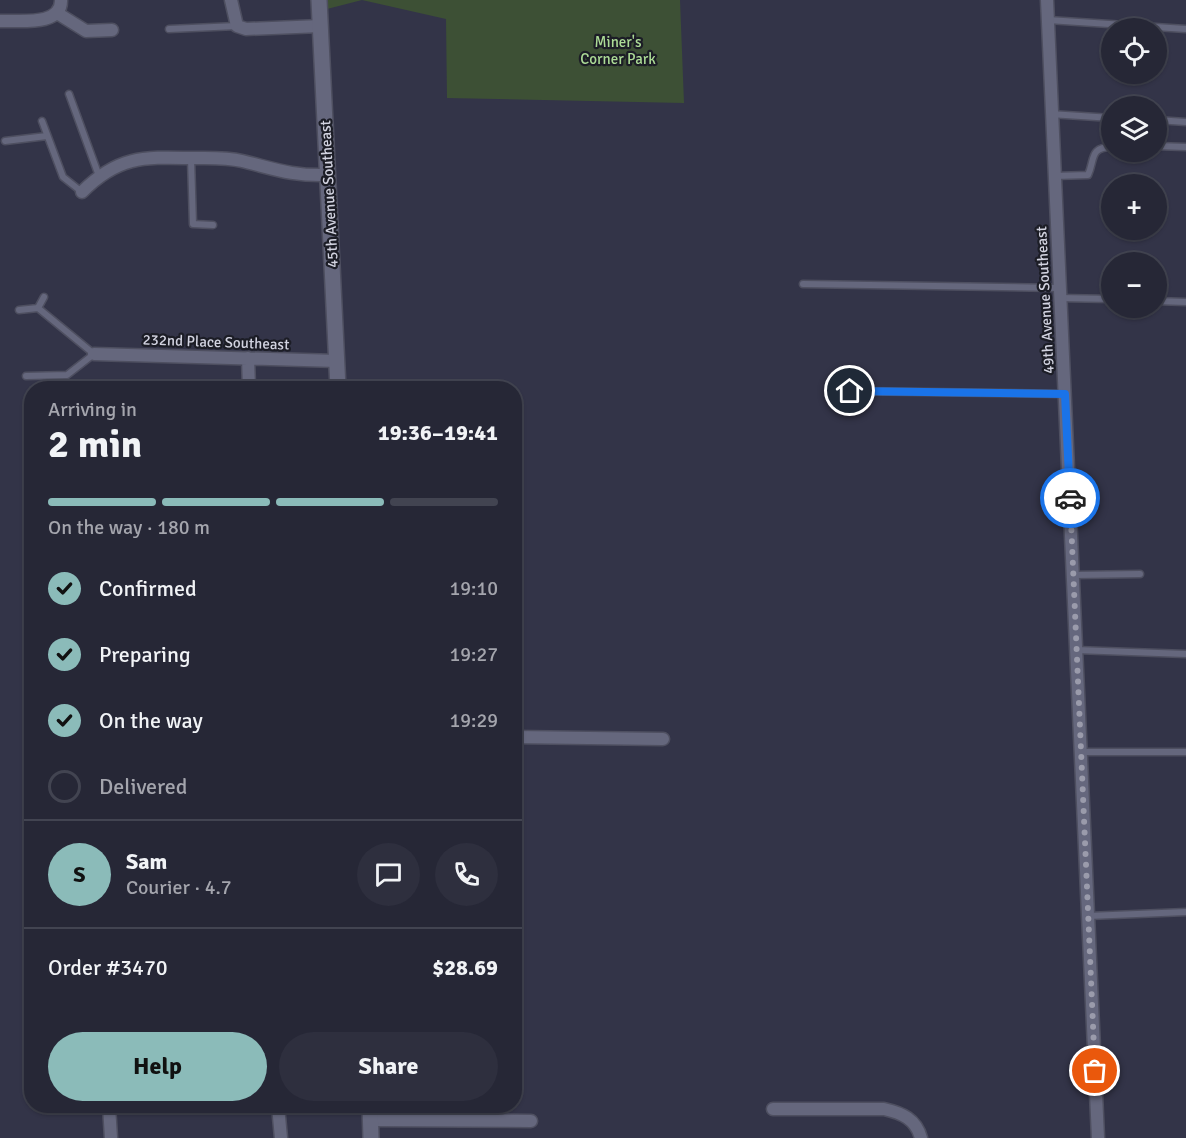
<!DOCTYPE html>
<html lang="en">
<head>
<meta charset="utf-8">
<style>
	:root { --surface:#262736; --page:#2e2f3e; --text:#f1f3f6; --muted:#a4a5ad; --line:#424451; --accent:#8bbbb9 }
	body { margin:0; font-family:Signika,sans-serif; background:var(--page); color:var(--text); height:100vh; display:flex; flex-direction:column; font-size:22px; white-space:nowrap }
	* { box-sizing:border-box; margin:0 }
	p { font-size:20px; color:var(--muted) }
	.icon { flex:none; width:33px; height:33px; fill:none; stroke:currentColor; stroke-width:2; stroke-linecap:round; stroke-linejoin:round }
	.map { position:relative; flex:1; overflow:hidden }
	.drawer { position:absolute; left:24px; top:381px; width:498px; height:732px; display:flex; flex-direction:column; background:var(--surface); border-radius:24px; box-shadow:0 2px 4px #0004,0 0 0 2px var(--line) }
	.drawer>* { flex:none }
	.tools { position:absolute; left:1101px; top:18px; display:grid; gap:12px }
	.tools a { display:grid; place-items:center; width:66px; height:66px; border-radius:50%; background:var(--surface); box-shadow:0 2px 4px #0004,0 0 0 2px var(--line); font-size:30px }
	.pin { position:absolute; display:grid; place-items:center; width:51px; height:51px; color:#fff; margin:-26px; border:3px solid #fff; border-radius:50%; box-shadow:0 2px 6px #0007 }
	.courier { position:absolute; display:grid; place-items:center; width:60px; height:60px; margin:-30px; border:4px solid #1a73e8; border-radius:50%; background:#fff; color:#222; box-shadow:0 2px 8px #0007 }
	.headline em { font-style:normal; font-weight:700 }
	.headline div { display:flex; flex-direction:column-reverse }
	.headline { display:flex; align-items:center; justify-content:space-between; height:102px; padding:0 24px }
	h1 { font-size:39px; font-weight:700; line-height:45px }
	.bar { display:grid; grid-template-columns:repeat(4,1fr); gap:9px 6px; align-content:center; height:72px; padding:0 24px }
	.bar i { height:8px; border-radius:4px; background:var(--line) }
	.bar .current { background:var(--accent) }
	.bar p { grid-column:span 4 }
	.line { display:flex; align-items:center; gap:15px; padding:0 24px; border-top:2px solid var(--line) }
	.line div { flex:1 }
	.round { display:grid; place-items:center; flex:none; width:63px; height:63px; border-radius:32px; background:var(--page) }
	ol { padding:0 24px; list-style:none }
	li { display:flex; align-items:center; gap:18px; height:66px }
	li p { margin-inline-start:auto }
	li .icon { padding:6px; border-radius:50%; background:var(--accent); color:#111; stroke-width:4 }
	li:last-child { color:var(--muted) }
	li i { width:33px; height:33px; border:3px solid var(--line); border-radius:50% }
	.primary-button { display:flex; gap:12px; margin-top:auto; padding:12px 24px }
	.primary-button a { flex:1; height:69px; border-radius:36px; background:var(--accent); color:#111; font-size:24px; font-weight:700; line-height:69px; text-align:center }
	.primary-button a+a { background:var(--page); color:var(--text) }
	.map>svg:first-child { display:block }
	.green { fill:#3d5035 }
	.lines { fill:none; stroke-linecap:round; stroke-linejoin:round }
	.service-casing { stroke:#4e4f60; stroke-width:9 }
	.minor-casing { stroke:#4e4f60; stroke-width:15 }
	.tertiary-casing { stroke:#4e4f60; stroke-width:18 }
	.service { stroke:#65677d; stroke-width:6 }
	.minor { stroke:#65677d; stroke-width:12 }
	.tertiary { stroke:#65677d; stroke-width:15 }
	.done { stroke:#9a9bab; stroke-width:6; stroke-dasharray:0 10.8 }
	.route { stroke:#1a73e8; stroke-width:8 }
	.labels { text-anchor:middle; stroke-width:4.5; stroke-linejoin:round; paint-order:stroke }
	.park-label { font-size:15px; fill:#acdb96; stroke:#1c1d26 }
	.street-label { font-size:15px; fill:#d2d3e0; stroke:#1c1d26 }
</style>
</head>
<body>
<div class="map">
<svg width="1186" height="1138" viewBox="0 0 1186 1138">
	<rect width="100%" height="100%" fill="#333448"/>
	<path class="green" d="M327,0H362L327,9Z
		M362,0H680L684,103L447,98L446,19Z"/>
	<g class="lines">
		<defs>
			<path id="service" d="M1048,20L1186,29
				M169,29L237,26
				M69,94L99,176
				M1050,114L1112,118
				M1156,120L1186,122
				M42,121L63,177L82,192
				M5,141L47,136
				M1156,146L1186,147
				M191,159L193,224L213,225
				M1054,176L1088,175C1095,160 1089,147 1112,147
				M803,284L1059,288
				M1060,298L1112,299
				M1156,301L1186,302
				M19,310L38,308L44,297
				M26,376L67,375L94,354L38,308
				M850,391L1065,394
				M1074,575L1140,574
				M1076,650L1186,654
				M1080,752H1186
				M29,764H32
				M1088,916L1186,912"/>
			<path id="minor" d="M231,0L237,26L246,29L321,26
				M1047,0L1098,1138
				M57,13L86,31L112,30
				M0,21C18,20 62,27 61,0
				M82,192C118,156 143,157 191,158C208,158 226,157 242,161C275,169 292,176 327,175
				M94,354L337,361
				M248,358L249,388
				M514,737L663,739
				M109,1106L111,1138
				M278,1106L281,1138
				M773,1109H884C902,1113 916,1119 921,1138
				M371,1120L531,1121"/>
			<path id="tertiary" d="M319,0L338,388
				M370,1106L371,1138"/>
		</defs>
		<use href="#service" class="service-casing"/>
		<use href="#minor" class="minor-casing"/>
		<use href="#tertiary" class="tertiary-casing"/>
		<use href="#service" class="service"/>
		<use href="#minor" class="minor"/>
		<use href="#tertiary" class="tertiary"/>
	</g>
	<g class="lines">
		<path class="done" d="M1070,498L1095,1071"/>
		<path class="route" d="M850,391L1065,394L1070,498"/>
	</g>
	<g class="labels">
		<g class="park-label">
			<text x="618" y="47">Miner's<tspan x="618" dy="17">Corner Park</tspan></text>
		</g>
		<g class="street-label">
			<text transform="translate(329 194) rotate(-93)" y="5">45th Avenue Southeast</text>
			<text transform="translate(1045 300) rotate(-93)" y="5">49th Avenue Southeast</text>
			<text transform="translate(216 342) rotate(2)" y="5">232nd Place Southeast</text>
		</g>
	</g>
</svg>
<div class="tools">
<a><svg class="icon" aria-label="locate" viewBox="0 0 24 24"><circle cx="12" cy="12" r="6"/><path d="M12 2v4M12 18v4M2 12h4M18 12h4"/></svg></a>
<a><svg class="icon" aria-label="layers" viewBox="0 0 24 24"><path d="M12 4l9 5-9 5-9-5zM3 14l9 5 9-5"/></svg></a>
<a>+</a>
<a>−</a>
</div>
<div class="pin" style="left:1095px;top:1071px;background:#ea580c"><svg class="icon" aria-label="bag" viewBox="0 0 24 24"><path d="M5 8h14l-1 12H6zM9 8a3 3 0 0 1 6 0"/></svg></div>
<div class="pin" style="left:850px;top:391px;background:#1f2937"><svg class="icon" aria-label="home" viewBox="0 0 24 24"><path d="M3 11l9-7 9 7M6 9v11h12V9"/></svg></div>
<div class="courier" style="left:1070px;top:498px"><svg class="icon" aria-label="car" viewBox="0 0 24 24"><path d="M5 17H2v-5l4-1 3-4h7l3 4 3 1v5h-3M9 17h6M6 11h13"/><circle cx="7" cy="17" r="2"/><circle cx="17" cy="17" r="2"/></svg></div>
<section class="drawer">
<div class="headline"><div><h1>2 min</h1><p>Arriving in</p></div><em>19:36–19:41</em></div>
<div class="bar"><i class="current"></i><i class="current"></i><i class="current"></i><i></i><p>On the way · 180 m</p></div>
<ol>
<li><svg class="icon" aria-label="check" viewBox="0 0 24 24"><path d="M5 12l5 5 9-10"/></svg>Confirmed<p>19:10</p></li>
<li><svg class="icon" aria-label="check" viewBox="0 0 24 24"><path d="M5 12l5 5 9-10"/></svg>Preparing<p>19:27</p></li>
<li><svg class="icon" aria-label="check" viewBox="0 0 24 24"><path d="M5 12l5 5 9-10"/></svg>On the way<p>19:29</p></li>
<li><i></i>Delivered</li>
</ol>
<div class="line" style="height:108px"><b class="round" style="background:var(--accent);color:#111">S</b><div><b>Sam</b><p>Courier · 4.7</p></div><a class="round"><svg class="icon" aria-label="chat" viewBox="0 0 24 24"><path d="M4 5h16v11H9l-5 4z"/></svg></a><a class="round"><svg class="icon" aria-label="phone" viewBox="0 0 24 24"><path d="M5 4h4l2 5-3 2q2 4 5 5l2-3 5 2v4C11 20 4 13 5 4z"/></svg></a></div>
<div class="line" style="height:78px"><div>Order #3470</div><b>$28.69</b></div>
<div class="primary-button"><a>Help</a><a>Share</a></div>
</section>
</div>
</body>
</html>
